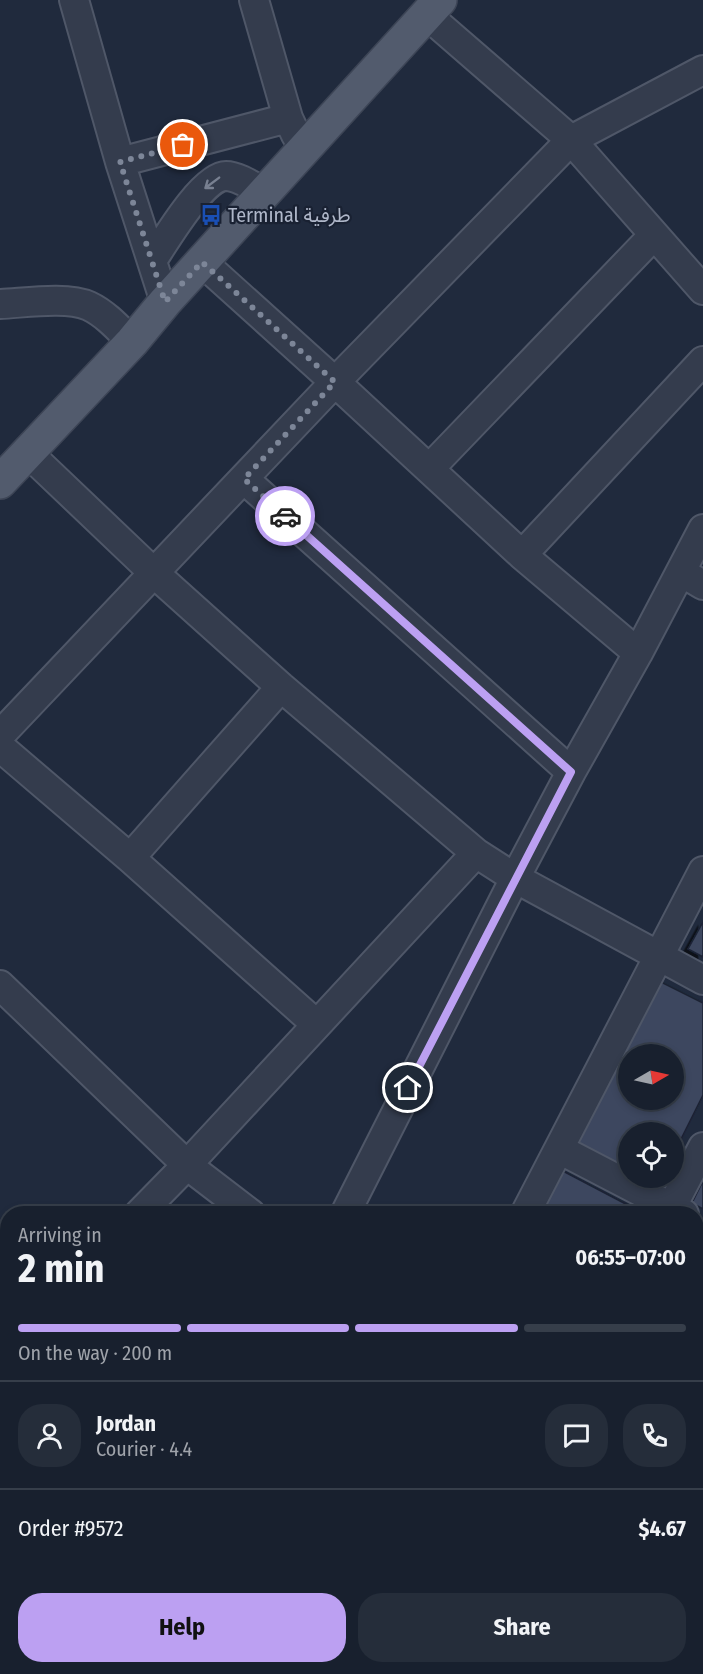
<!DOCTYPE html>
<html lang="en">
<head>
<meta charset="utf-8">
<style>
	:root { --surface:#18202e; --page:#252d3a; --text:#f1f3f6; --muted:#9fa3aa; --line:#363e4a; --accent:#bca0f2 }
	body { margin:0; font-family:"Fira Sans Condensed","Noto Sans Arabic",sans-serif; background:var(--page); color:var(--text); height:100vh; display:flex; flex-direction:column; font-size:22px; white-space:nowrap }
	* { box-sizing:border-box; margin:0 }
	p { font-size:20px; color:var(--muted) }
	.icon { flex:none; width:33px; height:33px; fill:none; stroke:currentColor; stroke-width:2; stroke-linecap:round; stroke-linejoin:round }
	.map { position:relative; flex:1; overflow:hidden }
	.details { position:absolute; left:0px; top:1206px; width:704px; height:468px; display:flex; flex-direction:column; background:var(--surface); border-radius:24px 24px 0 0; box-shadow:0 3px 9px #0003,0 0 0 2px var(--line) }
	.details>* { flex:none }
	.needle { width:39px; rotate:81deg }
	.buttons { position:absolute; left:618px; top:1044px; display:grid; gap:12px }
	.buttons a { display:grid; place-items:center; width:66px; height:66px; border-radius:50%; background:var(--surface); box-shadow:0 3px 9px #0003,0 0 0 2px var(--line); font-size:30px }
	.pin { position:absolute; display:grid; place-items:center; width:51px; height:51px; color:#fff; margin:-26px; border:3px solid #fff; border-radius:50%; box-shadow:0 2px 6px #0007 }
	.courier { position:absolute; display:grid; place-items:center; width:60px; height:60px; margin:-30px; border:4px solid #bca0f2; border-radius:50%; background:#fff; color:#222; box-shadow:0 2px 8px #0007 }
	.head em { font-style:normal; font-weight:700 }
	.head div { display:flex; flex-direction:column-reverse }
	.head { display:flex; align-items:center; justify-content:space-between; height:102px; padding:0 18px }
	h1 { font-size:39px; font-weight:700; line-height:45px }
	.bar { display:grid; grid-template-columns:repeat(4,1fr); gap:9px 6px; align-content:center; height:72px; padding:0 18px }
	.bar i { height:8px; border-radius:4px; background:var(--line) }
	.bar .selected { background:var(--accent) }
	.bar p { grid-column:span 4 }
	.line { display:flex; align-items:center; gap:15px; padding:0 18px; border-top:2px solid var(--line) }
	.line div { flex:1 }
	.round { display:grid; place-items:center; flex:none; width:63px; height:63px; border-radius:24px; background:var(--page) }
	.button { display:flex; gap:12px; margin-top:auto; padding:12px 18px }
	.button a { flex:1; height:69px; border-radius:24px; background:var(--accent); color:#111; font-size:24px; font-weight:700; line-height:69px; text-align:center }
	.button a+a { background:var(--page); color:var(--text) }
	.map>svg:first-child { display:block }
	.building { fill:#3c465e; stroke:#1b2334; stroke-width:1.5; fill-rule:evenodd; filter:url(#shadow) }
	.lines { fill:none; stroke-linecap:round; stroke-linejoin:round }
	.minor-casing { stroke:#4f5768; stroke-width:32 }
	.major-casing { stroke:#3d4556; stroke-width:36 }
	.minor { stroke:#343c4d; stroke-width:28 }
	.major { stroke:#525b6d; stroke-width:33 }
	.oneway { stroke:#788091 }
	.done { stroke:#7d8698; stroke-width:6; stroke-dasharray:0 10.8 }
	.route { stroke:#bca0f2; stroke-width:8 }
	.labels { text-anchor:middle; stroke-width:4.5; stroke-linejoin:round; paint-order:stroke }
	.poi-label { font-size:20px; fill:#afb7c9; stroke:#192132; text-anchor:start }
</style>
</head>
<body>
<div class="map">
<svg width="703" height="1674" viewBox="0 0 703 1674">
	<defs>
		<filter id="shadow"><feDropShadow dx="-5.5" dy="5.5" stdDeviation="0" flood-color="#0009"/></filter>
	</defs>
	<rect width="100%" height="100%" fill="#202a3d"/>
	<path class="building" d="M703,922V957L688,949Z
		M659,981L703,1003V1095L674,1153V1132H628V1171L576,1144ZM628,1054H674V1100H628Z
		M561,1170L641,1212V1214H539Z
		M642,1178H661L657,1185Z
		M703,1181V1209L692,1203Z
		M696,1240L703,1244V1377L696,1391Z
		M703,1457V1529L696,1525V1471Z
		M696,1567L703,1571V1674L689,1666H696Z
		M292,1666H328L323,1674H288Z
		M399,1666H424L420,1674H413Z
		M442,1666H458L471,1674H438Z"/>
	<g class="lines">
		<defs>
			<path id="minor" d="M74,0L120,162L165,302
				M254,0L288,118L296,135
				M427,15L571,140L703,290
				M120,162L288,118
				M153,259C165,241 203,176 226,176C238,176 254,187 265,193
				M202,262L335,382L522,555L638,653
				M0,304C24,303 67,296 89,306C106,314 119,329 132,342
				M27,452L154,573L281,687L476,853
				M429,469L654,235
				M244,479L571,772
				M522,555L703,361
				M681,572L703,585
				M0,735L335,382L571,140L703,70
				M0,747L130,858L316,1024
				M130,858L281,687
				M0,985L187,1165L251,1214
				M559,1149L684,1214
				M139,1214L187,1165L476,853L515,878L703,980
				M345,1214L515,878L571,772L638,653L703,529
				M525,1214L703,871
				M668,1214L703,1147
				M0,1356L8,1347
				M696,1409L703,1397
				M696,1545L703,1548
				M0,1617L8,1609
				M528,1666L543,1674"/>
			<path id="major" d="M0,482L132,342L165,302L440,0"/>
		</defs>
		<use href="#minor" class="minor-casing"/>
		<use href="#major" class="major-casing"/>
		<use href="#minor" class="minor"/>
		<use href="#major" class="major"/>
	</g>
	<defs><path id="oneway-shaft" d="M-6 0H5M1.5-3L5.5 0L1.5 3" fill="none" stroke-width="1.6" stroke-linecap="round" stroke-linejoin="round" transform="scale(1.5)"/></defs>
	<use class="oneway" href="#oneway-shaft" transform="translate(212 183) rotate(143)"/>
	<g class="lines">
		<path class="done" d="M183,145L120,162L165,302L202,262L335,382L244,479L285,516"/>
		<path class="route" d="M285,516L571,772L408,1088"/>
	</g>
	<defs>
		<symbol id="bus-bare" viewBox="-9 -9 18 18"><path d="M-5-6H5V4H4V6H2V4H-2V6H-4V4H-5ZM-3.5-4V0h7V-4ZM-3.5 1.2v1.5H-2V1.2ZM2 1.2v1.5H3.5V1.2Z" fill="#1a4fb4" stroke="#192132" stroke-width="2.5" paint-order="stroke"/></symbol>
	</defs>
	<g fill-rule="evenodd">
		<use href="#bus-bare" x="196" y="200" width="30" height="30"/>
	</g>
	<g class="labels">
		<g class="poi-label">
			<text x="228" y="222">Terminal طرفية</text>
		</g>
	</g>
</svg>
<div class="buttons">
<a><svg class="needle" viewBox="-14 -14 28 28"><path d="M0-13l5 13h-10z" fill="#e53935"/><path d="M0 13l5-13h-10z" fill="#9fa3aa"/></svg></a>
<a><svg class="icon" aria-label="locate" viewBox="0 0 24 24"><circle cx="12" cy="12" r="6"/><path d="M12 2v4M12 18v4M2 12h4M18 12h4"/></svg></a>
</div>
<div class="pin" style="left:183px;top:145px;background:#ea580c"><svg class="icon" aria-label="bag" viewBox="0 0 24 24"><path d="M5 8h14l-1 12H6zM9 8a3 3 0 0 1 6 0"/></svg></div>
<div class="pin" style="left:408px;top:1088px;background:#1f2937"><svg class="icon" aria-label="home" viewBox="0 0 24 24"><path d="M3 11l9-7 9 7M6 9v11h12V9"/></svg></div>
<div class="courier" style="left:285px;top:516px"><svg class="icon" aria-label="car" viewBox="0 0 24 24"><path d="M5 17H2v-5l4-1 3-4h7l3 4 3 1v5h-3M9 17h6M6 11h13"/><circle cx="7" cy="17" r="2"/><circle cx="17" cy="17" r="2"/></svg></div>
<section class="details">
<div class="head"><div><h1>2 min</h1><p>Arriving in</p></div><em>06:55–07:00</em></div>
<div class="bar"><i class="selected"></i><i class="selected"></i><i class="selected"></i><i></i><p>On the way · 200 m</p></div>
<div class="line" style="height:108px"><a class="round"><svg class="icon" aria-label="person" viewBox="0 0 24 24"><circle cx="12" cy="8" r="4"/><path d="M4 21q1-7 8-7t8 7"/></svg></a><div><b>Jordan</b><p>Courier · 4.4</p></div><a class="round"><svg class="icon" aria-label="chat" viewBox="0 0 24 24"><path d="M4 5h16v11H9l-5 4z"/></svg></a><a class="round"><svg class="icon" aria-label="phone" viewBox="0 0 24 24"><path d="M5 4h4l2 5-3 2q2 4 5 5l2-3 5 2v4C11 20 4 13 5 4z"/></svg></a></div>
<div class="line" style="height:78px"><div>Order #9572</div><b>$4.67</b></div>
<div class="button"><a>Help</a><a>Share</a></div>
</section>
</div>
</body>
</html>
